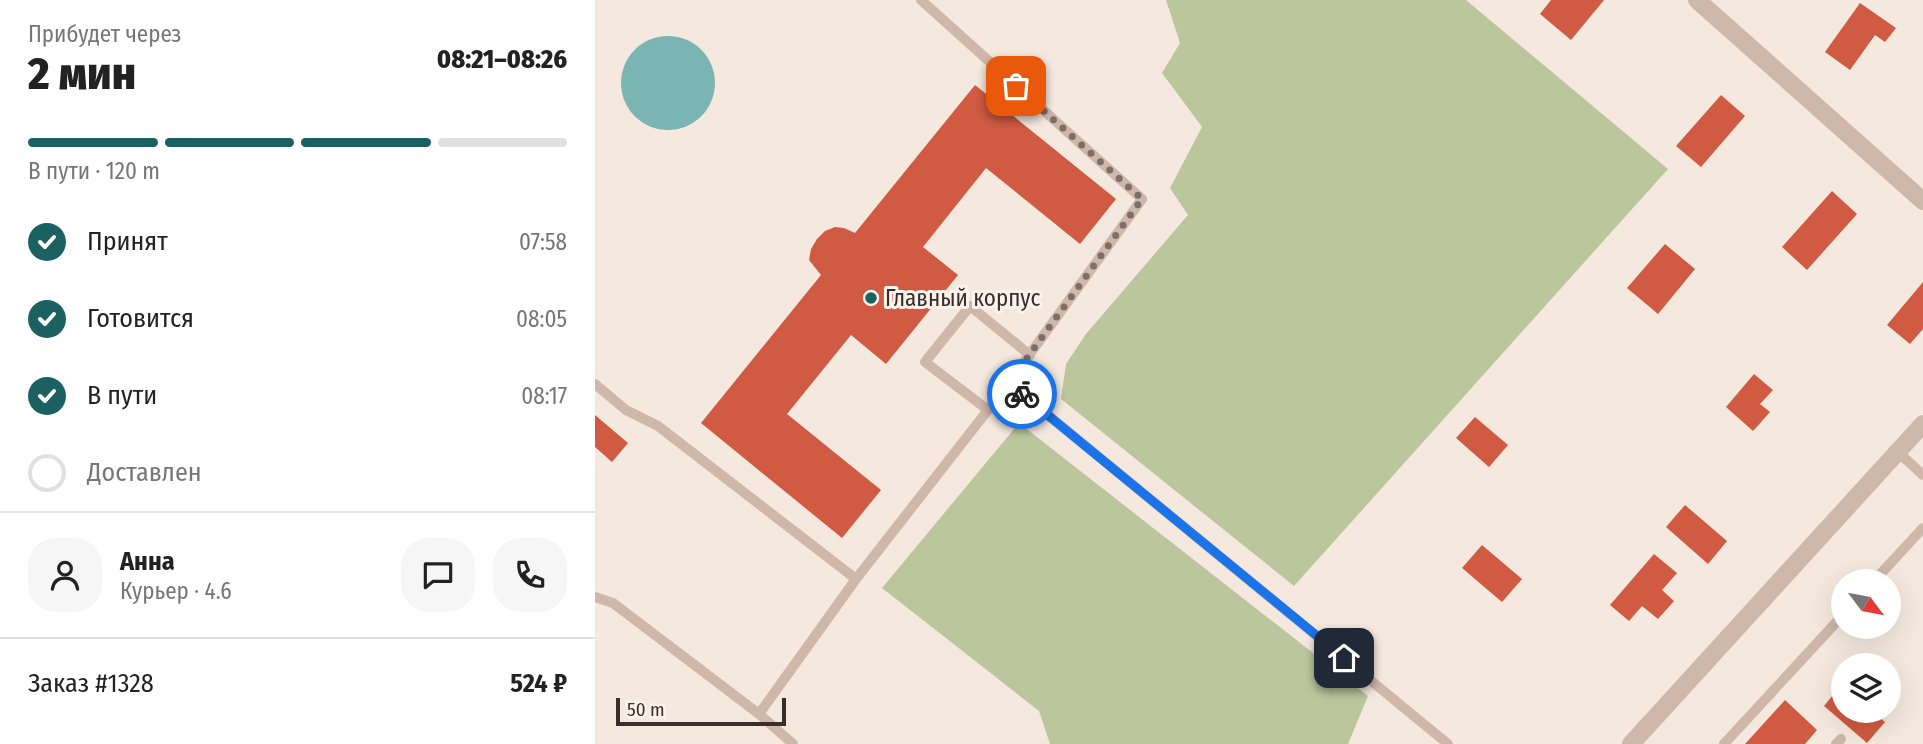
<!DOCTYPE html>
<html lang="ru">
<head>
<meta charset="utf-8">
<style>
	:root { --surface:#fff; --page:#f6f6f6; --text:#222; --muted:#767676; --line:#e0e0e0; --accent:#1b6161 }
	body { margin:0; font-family:"Fira Sans Condensed",sans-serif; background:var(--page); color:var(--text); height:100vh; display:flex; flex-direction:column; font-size:26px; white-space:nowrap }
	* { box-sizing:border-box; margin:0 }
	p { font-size:23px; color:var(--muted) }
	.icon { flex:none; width:38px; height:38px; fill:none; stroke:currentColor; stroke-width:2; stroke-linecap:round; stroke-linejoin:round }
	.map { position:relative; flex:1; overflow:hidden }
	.panel { display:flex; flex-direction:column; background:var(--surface); width:595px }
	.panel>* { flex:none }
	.needle { width:46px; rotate:122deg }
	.fabs { position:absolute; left:1236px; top:569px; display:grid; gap:14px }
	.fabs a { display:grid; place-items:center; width:70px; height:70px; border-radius:50%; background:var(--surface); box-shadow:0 7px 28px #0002; font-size:35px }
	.scale { position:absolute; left:21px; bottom:18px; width:170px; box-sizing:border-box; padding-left:7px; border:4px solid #3b2e2a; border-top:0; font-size:19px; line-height:24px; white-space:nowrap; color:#3b2e2a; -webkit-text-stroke:5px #fcf3ec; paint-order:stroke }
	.pin { position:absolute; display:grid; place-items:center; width:60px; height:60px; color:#fff; margin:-30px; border-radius:14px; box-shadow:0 4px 10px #0006 }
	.courier { position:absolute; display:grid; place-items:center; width:70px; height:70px; margin:-35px; border:5px solid #1a73e8; border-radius:50%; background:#fff; color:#222; box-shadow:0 2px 9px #0007 }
	.summary em { font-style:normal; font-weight:800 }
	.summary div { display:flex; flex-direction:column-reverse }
	.summary { display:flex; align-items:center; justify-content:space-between; height:119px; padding:0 28px }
	h1 { font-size:46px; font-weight:800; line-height:52px }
	.bar { display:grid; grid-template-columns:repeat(4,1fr); gap:10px 7px; align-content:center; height:84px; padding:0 28px }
	.bar i { height:9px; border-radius:5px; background:var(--line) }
	.bar .current { background:var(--accent) }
	.bar p { grid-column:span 4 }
	.line { display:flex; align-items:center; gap:18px; padding:0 28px; border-top:2px solid var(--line) }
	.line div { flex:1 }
	.round { display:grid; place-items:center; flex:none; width:74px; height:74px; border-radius:28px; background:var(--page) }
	ol { padding:0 28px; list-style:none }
	li { display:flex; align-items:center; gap:21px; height:77px }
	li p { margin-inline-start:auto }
	li .icon { padding:7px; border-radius:50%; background:var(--accent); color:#fff; stroke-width:4 }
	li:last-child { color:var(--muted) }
	li i { width:38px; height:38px; border:4px solid var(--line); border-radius:50% }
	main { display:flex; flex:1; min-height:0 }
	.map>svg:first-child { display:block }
	.green { fill:#bbc69d }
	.water { fill:#7bb5b3 }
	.building { fill:#d05a42 }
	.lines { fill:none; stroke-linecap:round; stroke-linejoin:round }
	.service { stroke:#cfb7a9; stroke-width:10 }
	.minor { stroke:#cfb7a9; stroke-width:18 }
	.done { stroke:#7c6f69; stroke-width:7; stroke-dasharray:0 12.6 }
	.route { stroke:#1a73e8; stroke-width:9 }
	.poi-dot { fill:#1b6161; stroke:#fcf3ec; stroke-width:2.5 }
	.labels { text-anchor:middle; stroke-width:6; stroke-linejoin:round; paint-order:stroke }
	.poi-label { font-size:23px; fill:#3b2e2a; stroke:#fcf3ec; text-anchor:start }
</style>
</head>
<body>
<main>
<section class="panel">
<div class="summary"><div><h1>2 мин</h1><p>Прибудет через</p></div><em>08:21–08:26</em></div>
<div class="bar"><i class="current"></i><i class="current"></i><i class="current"></i><i></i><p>В пути · 120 m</p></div>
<ol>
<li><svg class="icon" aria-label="check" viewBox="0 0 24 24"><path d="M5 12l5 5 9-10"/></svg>Принят<p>07:58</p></li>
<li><svg class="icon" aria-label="check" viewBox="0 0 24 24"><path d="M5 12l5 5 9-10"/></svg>Готовится<p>08:05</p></li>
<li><svg class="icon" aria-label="check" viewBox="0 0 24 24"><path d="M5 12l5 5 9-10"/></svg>В пути<p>08:17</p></li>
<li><i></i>Доставлен</li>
</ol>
<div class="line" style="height:126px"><a class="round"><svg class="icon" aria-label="person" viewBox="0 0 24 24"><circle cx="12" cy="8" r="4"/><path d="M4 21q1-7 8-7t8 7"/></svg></a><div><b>Анна</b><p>Курьер · 4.6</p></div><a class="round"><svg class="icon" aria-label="chat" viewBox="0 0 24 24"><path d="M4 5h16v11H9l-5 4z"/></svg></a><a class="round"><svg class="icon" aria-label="phone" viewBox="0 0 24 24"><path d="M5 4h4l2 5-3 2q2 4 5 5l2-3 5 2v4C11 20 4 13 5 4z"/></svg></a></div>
<div class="line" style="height:91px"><div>Заказ #1328</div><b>524 ₽</b></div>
</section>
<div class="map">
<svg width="1328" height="744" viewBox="0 0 1328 744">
	<rect width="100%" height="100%" fill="#f5e9df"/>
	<path class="green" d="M571,0H871L1073,169L699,586L466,399L471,364L491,334L593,215L575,188L607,127L567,73L585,43Z
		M424,423L773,696L753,744H455L444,711L287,588Z"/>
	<path class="water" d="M26 83a47 47 0 1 1 94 0a47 47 0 1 1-94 0Z"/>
	<path class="building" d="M956,0H1009L976,40L945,14Z
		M1265,3L1301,28L1290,42L1280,35L1255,70L1230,52Z
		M380,85L521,199L485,244L391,168L328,247L363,275L291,364L256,335L192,414L286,490L247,538L106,423L226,275L214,260L216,249L222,239L230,231L240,227L249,228L260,233Z
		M1126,95L1150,116L1106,167L1081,146Z
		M1237,191L1262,214L1212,270L1187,247Z
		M1070,244L1100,269L1063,314L1032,288Z
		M1328,282V329L1315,344L1292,325Z
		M1159,374L1178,390L1165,404L1175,412L1158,431L1131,407Z
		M0,415L33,443L17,462L0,447Z
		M880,417L913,445L894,467L861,438Z
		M1090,505L1132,541L1113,564L1071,527Z
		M887,545L927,579L907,602L867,568Z
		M1059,554L1082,573L1067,590L1079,601L1063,619L1047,606L1034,621L1015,605Z
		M1246,685L1248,710H1276L1290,722L1272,743L1229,706Z
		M1190,700L1222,730L1210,744H1150Z"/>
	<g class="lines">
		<path class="service" d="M414,383L853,744
			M0,384L31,410L63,426L261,579
			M393,410L330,362L375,306L435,355
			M1303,452L1328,475
			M1279,581L1328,528
			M0,597L18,603L164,714L198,744
			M164,714L261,579L414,383L547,199L326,0
			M1129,744L1248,615
			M1241,744L1246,739"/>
		<path class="minor" d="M1102,0L1328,201
			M1036,744L1328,424"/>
	</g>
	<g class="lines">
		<path class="done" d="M421,86L547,199L414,383L427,394"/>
		<path class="route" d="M427,394L749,658"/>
	</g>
	<circle class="poi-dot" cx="276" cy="298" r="7"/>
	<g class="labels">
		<g class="poi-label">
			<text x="290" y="306">Главный корпус</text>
		</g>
	</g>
</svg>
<div class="fabs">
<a><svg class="needle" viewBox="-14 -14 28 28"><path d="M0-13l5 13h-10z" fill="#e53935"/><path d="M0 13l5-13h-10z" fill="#767676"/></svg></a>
<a><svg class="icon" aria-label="layers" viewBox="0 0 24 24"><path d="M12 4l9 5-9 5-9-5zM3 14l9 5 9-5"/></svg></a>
</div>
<div class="scale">50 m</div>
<div class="pin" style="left:421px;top:86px;background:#ea580c"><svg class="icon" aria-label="bag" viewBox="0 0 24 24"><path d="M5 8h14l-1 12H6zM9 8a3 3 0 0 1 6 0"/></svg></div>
<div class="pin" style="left:749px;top:658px;background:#1f2937"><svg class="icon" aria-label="home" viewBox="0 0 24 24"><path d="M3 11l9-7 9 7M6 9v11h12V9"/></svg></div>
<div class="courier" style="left:427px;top:394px"><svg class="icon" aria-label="bike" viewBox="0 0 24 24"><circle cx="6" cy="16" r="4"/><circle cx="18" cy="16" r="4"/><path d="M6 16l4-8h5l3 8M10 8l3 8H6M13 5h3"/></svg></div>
</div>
</main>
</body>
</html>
